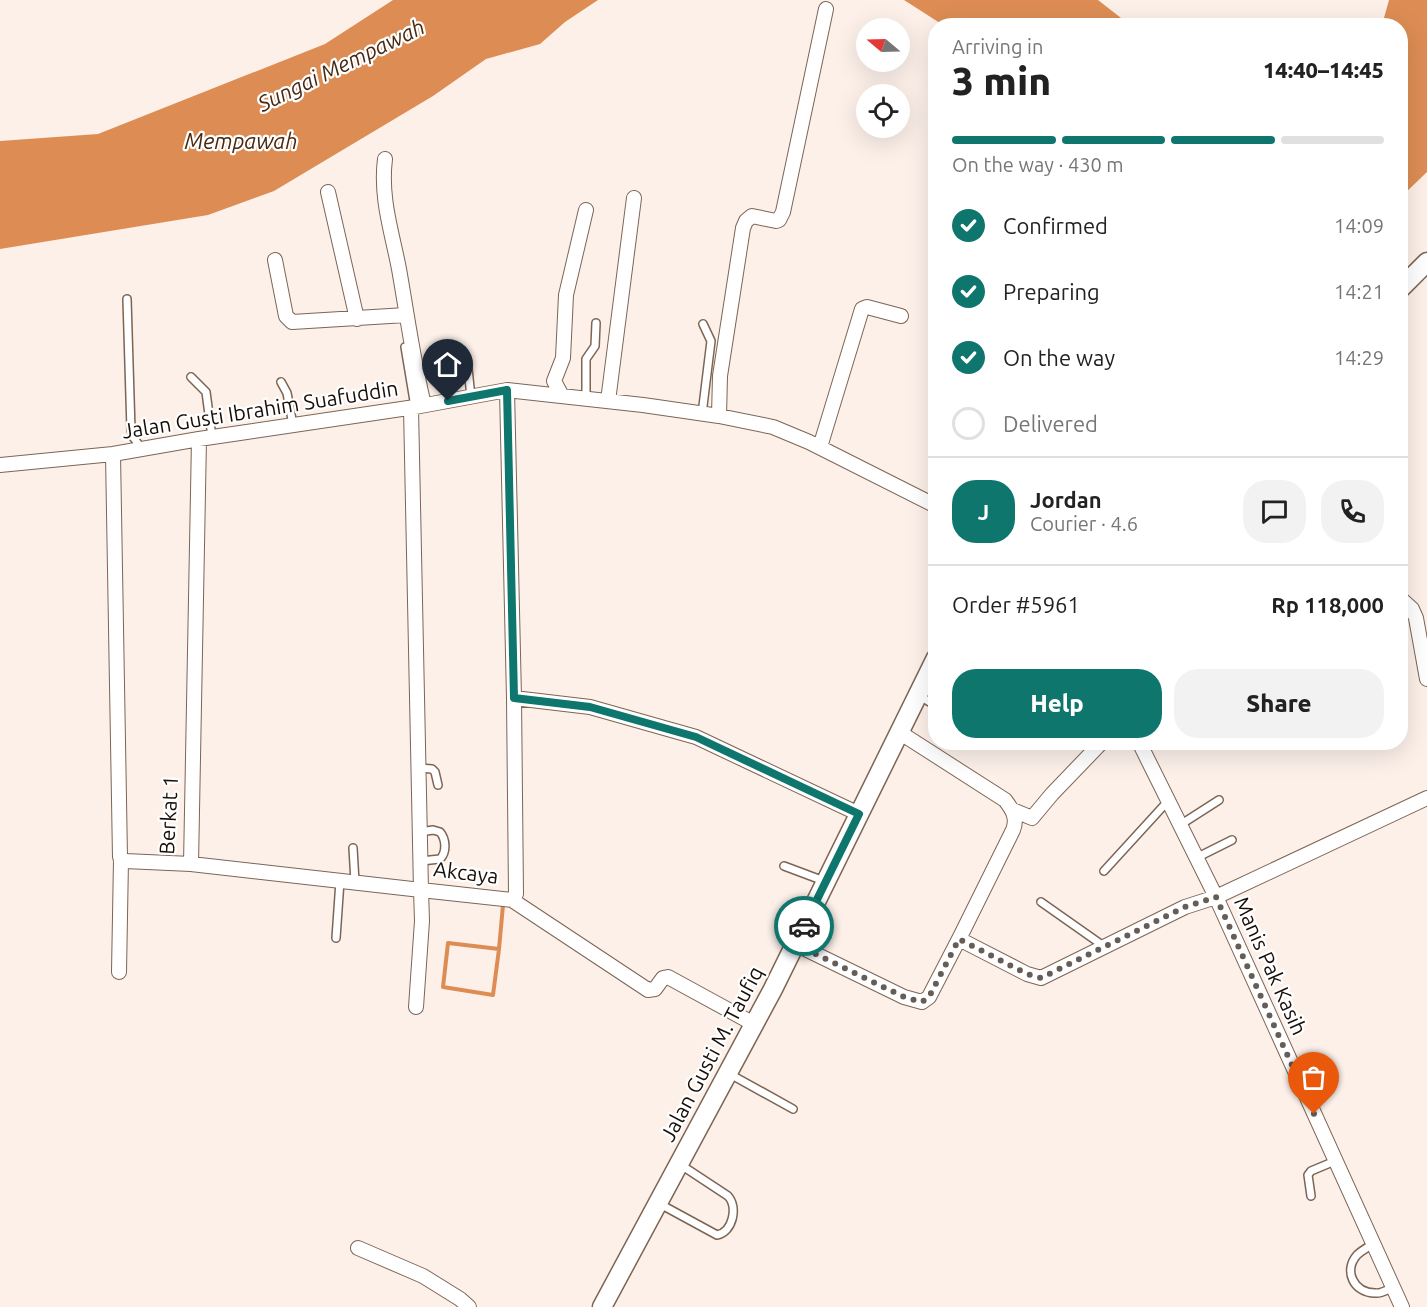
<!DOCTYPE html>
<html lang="en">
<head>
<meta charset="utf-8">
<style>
	:root { --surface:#fff; --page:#f2f2f2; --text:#222; --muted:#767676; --line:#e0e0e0; --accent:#0f766e }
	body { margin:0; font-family:Ubuntu,sans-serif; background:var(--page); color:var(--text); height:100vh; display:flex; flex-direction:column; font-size:22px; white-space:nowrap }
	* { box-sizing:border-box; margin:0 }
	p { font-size:20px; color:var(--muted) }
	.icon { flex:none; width:33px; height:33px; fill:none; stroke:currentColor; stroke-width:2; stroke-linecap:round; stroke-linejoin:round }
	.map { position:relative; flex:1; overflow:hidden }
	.side { position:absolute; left:928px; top:18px; width:480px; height:732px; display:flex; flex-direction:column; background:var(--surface); border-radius:24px; box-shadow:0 6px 24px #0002 }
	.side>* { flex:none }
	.needle { width:39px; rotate:289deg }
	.fabs { position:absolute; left:856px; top:18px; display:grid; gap:12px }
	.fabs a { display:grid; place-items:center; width:54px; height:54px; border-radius:50%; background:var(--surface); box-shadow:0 6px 24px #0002; font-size:30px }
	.pin { position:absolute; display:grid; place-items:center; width:51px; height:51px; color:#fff; margin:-62px -26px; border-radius:50% 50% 50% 0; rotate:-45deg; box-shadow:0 0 6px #0007 }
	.pin .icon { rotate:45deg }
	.courier { position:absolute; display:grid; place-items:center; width:60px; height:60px; margin:-30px; border:4px solid #0f766e; border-radius:50%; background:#fff; color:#222; box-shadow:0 2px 8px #0007 }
	.summary em { font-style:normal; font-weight:800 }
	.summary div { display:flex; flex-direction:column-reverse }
	.summary { display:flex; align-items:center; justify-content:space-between; height:102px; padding:0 24px }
	h1 { font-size:39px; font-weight:800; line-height:45px }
	.bar { display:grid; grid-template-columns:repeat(4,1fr); gap:9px 6px; align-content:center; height:72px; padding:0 24px }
	.bar i { height:8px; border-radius:4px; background:var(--line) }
	.bar .selected { background:var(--accent) }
	.bar p { grid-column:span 4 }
	.line { display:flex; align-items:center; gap:15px; padding:0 24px; border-top:2px solid var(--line) }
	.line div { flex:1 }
	.round { display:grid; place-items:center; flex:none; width:63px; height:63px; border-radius:24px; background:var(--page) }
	ol { padding:0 24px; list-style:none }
	li { display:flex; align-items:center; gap:18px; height:66px }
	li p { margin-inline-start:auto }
	li .icon { padding:6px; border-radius:50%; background:var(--accent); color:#fff; stroke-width:4 }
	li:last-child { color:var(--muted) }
	li i { width:33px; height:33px; border:3px solid var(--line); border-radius:50% }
	.cta { display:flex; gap:12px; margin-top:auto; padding:12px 24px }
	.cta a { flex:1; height:69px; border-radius:24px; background:var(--accent); color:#fff; font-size:24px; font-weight:800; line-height:69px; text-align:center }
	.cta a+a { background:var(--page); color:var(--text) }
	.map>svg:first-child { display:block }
	.water { fill:#dd8d54 }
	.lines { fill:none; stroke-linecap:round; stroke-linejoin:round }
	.stream { stroke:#dd8d54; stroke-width:4 }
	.service-casing { stroke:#7d6554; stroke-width:10 }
	.minor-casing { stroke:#7d6554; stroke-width:16 }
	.secondary-casing { stroke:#7d6554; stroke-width:21 }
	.service { stroke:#fff; stroke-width:7 }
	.minor { stroke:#fff; stroke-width:14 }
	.secondary { stroke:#fff; stroke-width:18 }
	.done { stroke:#675d57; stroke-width:6; stroke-dasharray:0 10.8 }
	.route { stroke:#0f766e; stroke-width:8 }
	.labels { text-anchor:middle; stroke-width:4.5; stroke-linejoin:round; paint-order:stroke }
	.street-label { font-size:21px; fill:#170e08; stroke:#fff }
	.water-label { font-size:22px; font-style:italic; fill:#492810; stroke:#fff }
</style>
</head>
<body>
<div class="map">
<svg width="1427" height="1307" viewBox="0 0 1427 1307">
	<rect width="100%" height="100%" fill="#fcf0e9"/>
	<path class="water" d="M393,0H598L565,22L540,44L486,59L433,96L274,191L208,215L0,249V141L98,134L325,44Z
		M904,0H1098L1130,25H943Z
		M1389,0H1427V172L1401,197V26L1382,25Z"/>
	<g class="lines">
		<path class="stream" d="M499,949L493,995L443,987L448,943L499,949L503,905"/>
		<defs>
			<path id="service" d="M127,299L131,430L133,437L142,449
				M405,347L415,407
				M467,359L471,397
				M191,377L206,392L212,437
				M281,382L287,393L293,425
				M586,399V359L595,346L596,323
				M702,414L711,341L703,324
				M920,696L936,706
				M419,768L432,769L435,772L438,785
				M1180,825L1219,800
				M420,832L433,830L440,832C446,839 447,852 440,859L421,861
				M353,848L355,882
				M1196,858L1232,840
				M784,866L824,881
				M1104,871L1168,801
				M1041,902L1105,947
				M336,938L340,881
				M728,1073L793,1109
				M1311,1196L1308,1175L1311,1171L1335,1161
				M660,1204L717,1235C733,1232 738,1207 728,1196L681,1165
				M1373,1244C1368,1247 1361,1251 1357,1255C1343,1271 1354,1293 1375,1293C1381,1294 1387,1290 1393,1287"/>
			<path id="minor" d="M385,159C380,198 392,232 399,269C407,314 413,360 424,405
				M328,192L357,319
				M275,260L286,316L292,322L406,315
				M507,390L514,698L516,894L512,900
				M562,396L554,381L563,358L566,295L586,210
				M608,401L634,198
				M411,408L421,890L512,900L648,990L655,989L663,978L668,977L754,1024
				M719,416L720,376L743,228L746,221L752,216L776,221L779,220L783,212L826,9
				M820,447L862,309L867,307L901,316
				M113,454L120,857L125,861L191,864L199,439
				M0,465L113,454L199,439L415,407L507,390L643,405L719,416L773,427L809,442L936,506
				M1401,599L1412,609L1416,618L1427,679
				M514,698L590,707L696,737L859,814
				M899,732L1005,800C1012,809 1018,818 1013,830L959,939
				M1139,742L1216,897L1402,1307
				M1013,810L1032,818L1052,794L1102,742
				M191,864L421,890L422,921L416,1007
				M795,944L904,997L922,1002L929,997L959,939L1027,974L1041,978L1185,907L1216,897L1427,798
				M119,972L121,860
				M358,1248L423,1276L460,1299L469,1307"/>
			<path id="secondary" d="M1401,288L1427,262
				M602,1307L773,989L936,658"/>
		</defs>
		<use href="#service" class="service-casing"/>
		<use href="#minor" class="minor-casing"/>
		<use href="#secondary" class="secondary-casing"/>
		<use href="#service" class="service"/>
		<use href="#minor" class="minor"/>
		<use href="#secondary" class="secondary"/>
	</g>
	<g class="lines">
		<path class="done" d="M804,926L795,944L904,997L922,1002L929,997L959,939L1027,974L1041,978L1185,907L1216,897L1314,1114"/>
		<path class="route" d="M448,401L507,390L514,698L590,707L696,737L859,814L804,926"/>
	</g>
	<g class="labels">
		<g class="street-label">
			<text transform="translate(260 410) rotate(-9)" y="7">Jalan Gusti Ibrahim Suafuddin</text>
			<text transform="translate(169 815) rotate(-87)" y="7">Berkat 1</text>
			<text transform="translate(466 873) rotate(7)" y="7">Akcaya</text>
			<text transform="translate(1270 966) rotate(66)" y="7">Manis Pak Kasih</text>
			<text transform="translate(712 1054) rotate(-62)" y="7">Jalan Gusti M. Taufiq</text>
		</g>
		<g class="water-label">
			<text transform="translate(341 65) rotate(-26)" y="8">Sungai Mempawah</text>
			<text x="241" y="149">Mempawah</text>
		</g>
	</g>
</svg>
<div class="fabs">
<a><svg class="needle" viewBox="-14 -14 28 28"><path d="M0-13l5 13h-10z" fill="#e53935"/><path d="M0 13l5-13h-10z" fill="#767676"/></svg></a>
<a><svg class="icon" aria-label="locate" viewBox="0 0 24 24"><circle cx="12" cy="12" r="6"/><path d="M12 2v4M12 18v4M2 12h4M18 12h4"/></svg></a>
</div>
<div class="pin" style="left:1314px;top:1114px;background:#ea580c"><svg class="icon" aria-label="bag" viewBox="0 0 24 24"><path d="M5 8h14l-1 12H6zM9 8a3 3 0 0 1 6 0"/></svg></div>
<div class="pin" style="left:448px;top:401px;background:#1f2937"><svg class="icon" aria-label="home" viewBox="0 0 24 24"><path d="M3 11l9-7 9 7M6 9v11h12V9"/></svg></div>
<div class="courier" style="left:804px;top:926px"><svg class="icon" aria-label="car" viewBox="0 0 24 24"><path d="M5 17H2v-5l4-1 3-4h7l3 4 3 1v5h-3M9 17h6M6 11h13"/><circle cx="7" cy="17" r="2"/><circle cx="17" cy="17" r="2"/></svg></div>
<section class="side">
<div class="summary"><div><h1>3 min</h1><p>Arriving in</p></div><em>14:40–14:45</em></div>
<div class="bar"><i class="selected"></i><i class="selected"></i><i class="selected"></i><i></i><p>On the way · 430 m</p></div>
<ol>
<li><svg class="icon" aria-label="check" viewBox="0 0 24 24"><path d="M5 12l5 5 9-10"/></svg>Confirmed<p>14:09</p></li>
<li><svg class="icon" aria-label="check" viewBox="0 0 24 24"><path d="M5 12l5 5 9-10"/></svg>Preparing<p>14:21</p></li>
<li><svg class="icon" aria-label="check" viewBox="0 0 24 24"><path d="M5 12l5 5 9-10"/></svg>On the way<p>14:29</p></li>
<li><i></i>Delivered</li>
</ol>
<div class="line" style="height:108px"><b class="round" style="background:var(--accent);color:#fff">J</b><div><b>Jordan</b><p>Courier · 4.6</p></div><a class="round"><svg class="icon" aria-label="chat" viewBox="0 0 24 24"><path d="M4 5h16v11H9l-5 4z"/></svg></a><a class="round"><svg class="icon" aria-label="phone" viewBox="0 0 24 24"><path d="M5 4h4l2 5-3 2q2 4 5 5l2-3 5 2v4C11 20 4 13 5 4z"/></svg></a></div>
<div class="line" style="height:78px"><div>Order #5961</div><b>Rp 118,000</b></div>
<div class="cta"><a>Help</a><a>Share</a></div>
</section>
</div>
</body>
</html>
